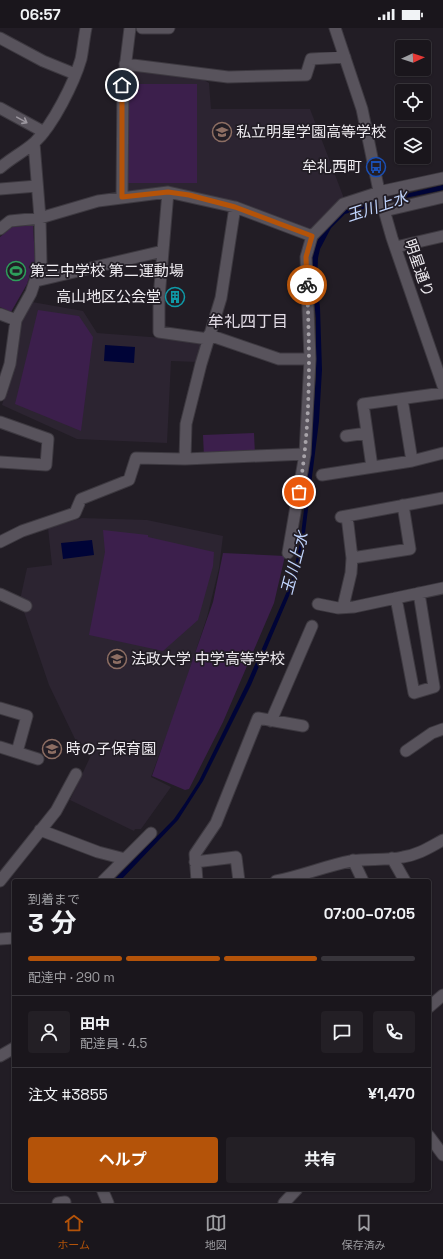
<!DOCTYPE html>
<html lang="ja">
<head>
<meta charset="utf-8">
<style>
	:root { --surface:#1a161c; --page:#231f25; --text:#f1f3f6; --muted:#9f9fa3; --line:#38353b; --accent:#b45309 }
	body { margin:0; font-family:"Space Grotesk","Noto Sans JP",sans-serif; background:var(--page); color:var(--text); height:100vh; display:flex; flex-direction:column; font-size:15px; white-space:nowrap }
	* { box-sizing:border-box; margin:0 }
	p { font-size:13px; color:var(--muted) }
	.icon { flex:none; width:22px; height:22px; fill:none; stroke:currentColor; stroke-width:2; stroke-linecap:round; stroke-linejoin:round }
	.map { position:relative; flex:1; overflow:hidden }
	.panel { position:absolute; left:12px; top:851px; width:419px; height:312px; display:flex; flex-direction:column; background:var(--surface); border-radius:4px; box-shadow:0 1px 3px #0004,0 0 0 1px var(--line) }
	.panel>* { flex:none }
	.needle { width:26px; rotate:87deg }
	.fabs { position:absolute; left:395px; top:12px; display:grid; gap:8px }
	.fabs a { display:grid; place-items:center; width:36px; height:36px; border-radius:4px; background:var(--surface); box-shadow:0 1px 3px #0004,0 0 0 1px var(--line); font-size:20px }
	.pin { position:absolute; display:grid; place-items:center; width:34px; height:34px; color:#fff; margin:-17px; border:2px solid #fff; border-radius:50%; box-shadow:0 1px 4px #0007 }
	.courier { position:absolute; display:grid; place-items:center; width:40px; height:40px; margin:-20px; border:3px solid #b45309; border-radius:50%; background:#fff; color:#222; box-shadow:0 1px 5px #0007 }
	.headline em { font-style:normal; font-weight:700 }
	.headline div { display:flex; flex-direction:column-reverse }
	.headline { display:flex; align-items:center; justify-content:space-between; height:68px; padding:0 16px }
	h1 { font-size:26px; font-weight:700; line-height:30px }
	.bar { display:grid; grid-template-columns:repeat(4,1fr); gap:6px 4px; align-content:center; height:48px; padding:0 16px }
	.bar i { height:5px; border-radius:3px; background:var(--line) }
	.bar .active { background:var(--accent) }
	.bar p { grid-column:span 4 }
	.line { display:flex; align-items:center; gap:10px; padding:0 16px; border-top:1px solid var(--line) }
	.line div { flex:1 }
	.round { display:grid; place-items:center; flex:none; width:42px; height:42px; border-radius:4px; background:var(--page) }
	.cta { display:flex; gap:8px; margin-top:auto; padding:8px 16px }
	.cta a { flex:1; height:46px; border-radius:4px; background:var(--accent); color:#fff; font-size:16px; font-weight:700; line-height:46px; text-align:center }
	.cta a+a { background:var(--page); color:var(--text) }
	.status { display:flex; justify-content:space-between; align-items:center; height:28px; padding:0 20px; background:var(--surface); direction:ltr }
	.status svg { height:11px; fill:currentColor }
	.menu { display:flex; justify-content:space-around; align-items:center; height:56px; border-top:1px solid var(--line); background:var(--surface); font-size:11px; color:var(--muted) }
	.menu a { display:grid; justify-items:center; gap:2px }
	.menu .active { color:var(--accent) }
	.map>svg:first-child { display:block }
	.built { fill:#2c2431 }
	.green { fill:#3c1f4c }
	.water { fill:#000437 }
	.lines { fill:none; stroke-linecap:round; stroke-linejoin:round }
	.minor-casing { stroke:#3d3940; stroke-width:13 }
	.minor { stroke:#58535c; stroke-width:11 }
	.oneway { stroke:#9c979f }
	.done { stroke:#a7a3a9; stroke-width:4; stroke-dasharray:0 7.2 }
	.route { stroke:#b45309; stroke-width:5 }
	.labels { text-anchor:middle; stroke-width:3.5; stroke-linejoin:round; paint-order:stroke }
	.poi-label { font-size:15px; fill:#eeebf0; stroke:#221d25; text-anchor:start }
	.street-label { font-size:15px; fill:#eeebf0; stroke:#221d25 }
	.water-label { font-size:16px; font-style:italic; fill:#c0d4fd; stroke:#221d25 }
	.neighbourhood-label { font-size:16px; fill:#e1dbe5; stroke:#221d25 }
</style>
</head>
<body>
<div class="status"><b>06:57</b><svg viewBox="0 0 49 12"><path d="M0 12V9h3v3zM5 12V6h3v6zM10 12V3h3v9zM15 12V0h3v12zM26 1h20v11H26zM47 4h2v5h-2z"/></svg></div>
<div class="map">
<svg width="443" height="1175" viewBox="0 0 443 1175">
	<rect width="100%" height="100%" fill="#221d25"/>
	<path class="built" d="M127,39L197,48L209,55L211,81H310L345,173L311,203L168,161L125,163Z
		M32,274L83,283L97,305L203,313L198,334L171,333L167,415L77,411L2,377L15,337L19,297Z
		M82,490L147,492L223,508L219,540L207,589L178,677L151,749L171,759L141,801H135L134,803L70,772L93,723L75,711L49,657L20,572L27,540L52,537L48,500Z"/>
	<path class="green" d="M128,56H197V155H128Z
		M33,197L35,231L27,256L11,284L0,279V209L12,199Z
		M38,282L79,288L93,309L81,403L15,376Z
		M254,405L255,427L204,429L203,407Z
		M103,502L148,507V509L214,524L213,538L198,592L163,623L89,607L105,524Z
		M223,525L285,528L274,575L223,694L189,761L185,762L152,748L213,574Z"/>
	<path class="water" d="M443,157V162L391,173L345,186L331,200L320,221L318,230L317,254L320,280L322,342L319,393L304,513L295,554L251,657L203,753L178,792L120,853H113L174,791L185,775L199,753L247,655L291,554L300,515L312,415L311,410L316,349V290L310,240L313,220L326,198L348,180Z
		M105,317L135,319L134,335L104,333Z
		M92,512L94,527L63,531L61,515Z"/>
	<g class="lines">
		<defs>
			<path id="minor" d="M142,0H169
				M335,0L362,81L380,168L392,210L443,358
				M0,10L43,33L75,46
				M125,36L228,49L306,47L311,31L345,29
				M0,80L44,104
				M0,140C11,130 24,124 35,114C53,97 74,55 81,31C83,21 84,10 86,0
				M0,161L37,158
				M168,164L159,270V304L208,311
				M122,169L123,57L130,0
				M384,183L443,169
				M0,201L10,193L40,190L98,173L168,164L235,179L312,208
				M396,219L443,208
				M36,253L163,223
				M0,286L16,292
				M209,307L279,331H310
				M0,367L10,336L16,292L31,265L41,235L40,190L34,115
				M402,371L412,433
				M0,394L48,411L46,437L0,434
				M346,408L367,405
				M185,431L186,396L201,336L221,270L235,179
				M372,439L363,376L443,365
				M322,447L412,433L443,425
				M341,489L443,470
				M0,514L22,503L75,485L81,471L129,452L136,430L185,431L305,426
				M288,525L305,426L310,331L306,229L312,208L343,176L383,163L443,150
				M352,530L410,521L403,477
				M0,566L26,578
				M396,570L414,665L434,659L419,565
				M318,576L338,580L354,579L443,560
				M343,579L351,545L352,530L347,488
				M0,680L27,688L17,724
				M271,693L312,598
				M0,719L38,731
				M406,723L432,705L443,701
				M40,802L98,824L125,831
				M392,830L405,853
				M353,832L363,853
				M195,834L236,829L239,853
				M0,853L56,783L76,746
				M103,853L151,805
				M197,853L195,826L216,795L258,690L303,698
				M276,853C302,848 325,838 351,833C368,830 386,833 403,829C418,827 430,819 443,812
				M0,911L14,910
				M429,979L443,967
				M0,1028L14,1020
				M429,1108L443,1127
				M102,1161L108,1175
				M58,1175L65,1174
				M284,1175L297,1161"/>
		</defs>
		<use href="#minor" class="minor-casing"/>
		<use href="#minor" class="minor"/>
	</g>
	<defs><path id="oneway-shaft" d="M-6 0H5M1.5-3L5.5 0L1.5 3" fill="none" stroke-width="1.6" stroke-linecap="round" stroke-linejoin="round"/></defs>
	<use class="oneway" href="#oneway-shaft" transform="translate(22 92) rotate(29)"/>
	<g class="lines">
		<path class="done" d="M299,464C311,396 310,327 307,257"/>
		<path class="route" d="M122,57V169L168,164L189,167L235,179L312,208L306,229L307,257"/>
	</g>
	<defs>
		<symbol id="school-ring" viewBox="-11 -11 22 22"><circle r="9.5" fill="#221d25" stroke="#8d6e63" stroke-width="1.5"/><path d="M0-5L7-2L0 1L-7-2ZM-4 1L0 2.5L4 1V4Q0 6-4 4Z" fill="#8d6e63"/></symbol>
		<symbol id="bus-ring" viewBox="-11 -11 22 22"><circle r="9.5" fill="#221d25" stroke="#1a4fb4" stroke-width="1.5"/><path d="M-5-6H5V4H4V6H2V4H-2V6H-4V4H-5ZM-3.5-4V0h7V-4ZM-3.5 1.2v1.5H-2V1.2ZM2 1.2v1.5H3.5V1.2Z" fill="#1a4fb4"/></symbol>
		<symbol id="stadium-ring" viewBox="-11 -11 22 22"><circle r="9.5" fill="#221d25" stroke="#2e9e5b" stroke-width="1.5"/><path d="M0-5a6.5 5 0 1 0 0 10a6.5 5 0 1 0 0-10ZM-3.5-1.8h7v3.6h-7Z" fill="#2e9e5b"/></symbol>
		<symbol id="building-ring" viewBox="-11 -11 22 22"><circle r="9.5" fill="#221d25" stroke="#0f9aa8" stroke-width="1.5"/><path d="M-4-6H4V6H1V3H-1V6H-4ZM-2.5-4.3h1.7v1.8h-1.7ZM.8-4.3h1.7v1.8H.8ZM-2.5-1h1.7V.8h-1.7ZM.8-1h1.7V.8H.8Z" fill="#0f9aa8"/></symbol>
	</defs>
	<g fill-rule="evenodd">
		<use href="#school-ring" x="211" y="93" width="22" height="22"/>
		<use href="#bus-ring" x="365" y="128" width="22" height="22"/>
		<use href="#stadium-ring" x="5" y="232" width="22" height="22"/>
		<use href="#building-ring" x="164" y="258" width="22" height="22"/>
		<use href="#school-ring" x="106" y="620" width="22" height="22"/>
		<use href="#school-ring" x="41" y="710" width="22" height="22"/>
	</g>
	<g class="labels">
		<g class="poi-label">
			<text x="236" y="109">私立明星学園高等学校</text>
			<text x="362" y="144" text-anchor="end">牟礼西町</text>
			<text x="30" y="248">第三中学校 第二運動場</text>
			<text x="161" y="274" text-anchor="end">高山地区公会堂</text>
			<text x="131" y="636">法政大学 中学高等学校</text>
			<text x="66" y="726">時の子保育園</text>
		</g>
		<g class="street-label">
			<text transform="translate(419 240) rotate(71)" y="5">明星通り</text>
		</g>
		<g class="water-label">
			<text transform="translate(377 178) rotate(-18)" y="6">玉川上水</text>
			<text transform="translate(294 535) rotate(-75)" y="6">玉川上水</text>
		</g>
		<g class="neighbourhood-label">
			<text x="248" y="299">牟礼四丁目</text>
		</g>
	</g>
</svg>
<div class="fabs">
<a><svg class="needle" viewBox="-14 -14 28 28"><path d="M0-13l5 13h-10z" fill="#e53935"/><path d="M0 13l5-13h-10z" fill="#9f9fa3"/></svg></a>
<a><svg class="icon" aria-label="locate" viewBox="0 0 24 24"><circle cx="12" cy="12" r="6"/><path d="M12 2v4M12 18v4M2 12h4M18 12h4"/></svg></a>
<a><svg class="icon" aria-label="layers" viewBox="0 0 24 24"><path d="M12 4l9 5-9 5-9-5zM3 14l9 5 9-5"/></svg></a>
</div>
<div class="pin" style="left:299px;top:464px;background:#ea580c"><svg class="icon" aria-label="bag" viewBox="0 0 24 24"><path d="M5 8h14l-1 12H6zM9 8a3 3 0 0 1 6 0"/></svg></div>
<div class="pin" style="left:122px;top:57px;background:#1f2937"><svg class="icon" aria-label="home" viewBox="0 0 24 24"><path d="M3 11l9-7 9 7M6 9v11h12V9"/></svg></div>
<div class="courier" style="left:307px;top:257px"><svg class="icon" aria-label="bike" viewBox="0 0 24 24"><circle cx="6" cy="16" r="4"/><circle cx="18" cy="16" r="4"/><path d="M6 16l4-8h5l3 8M10 8l3 8H6M13 5h3"/></svg></div>
<section class="panel">
<div class="headline"><div><h1>3 分</h1><p>到着まで</p></div><em>07:00–07:05</em></div>
<div class="bar"><i class="active"></i><i class="active"></i><i class="active"></i><i></i><p>配達中 · 290 m</p></div>
<div class="line" style="height:72px"><a class="round"><svg class="icon" aria-label="person" viewBox="0 0 24 24"><circle cx="12" cy="8" r="4"/><path d="M4 21q1-7 8-7t8 7"/></svg></a><div><b>田中</b><p>配達員 · 4.5</p></div><a class="round"><svg class="icon" aria-label="chat" viewBox="0 0 24 24"><path d="M4 5h16v11H9l-5 4z"/></svg></a><a class="round"><svg class="icon" aria-label="phone" viewBox="0 0 24 24"><path d="M5 4h4l2 5-3 2q2 4 5 5l2-3 5 2v4C11 20 4 13 5 4z"/></svg></a></div>
<div class="line" style="height:52px"><div>注文 #3855</div><b>¥1,470</b></div>
<div class="cta"><a>ヘルプ</a><a>共有</a></div>
</section>
</div>
<nav class="menu">
<a class="active"><svg class="icon" aria-label="home" viewBox="0 0 24 24"><path d="M3 11l9-7 9 7M6 9v11h12V9"/></svg>ホーム</a>
<a><svg class="icon" aria-label="map" viewBox="0 0 24 24"><path d="M3 6l6-2 6 2 6-2v14l-6 2-6-2-6 2zM9 4v14M15 6v14"/></svg>地図</a>
<a><svg class="icon" aria-label="saved" viewBox="0 0 24 24"><path d="M7 4h10v16l-5-4-5 4z"/></svg>保存済み</a>
</nav>
</body>
</html>
